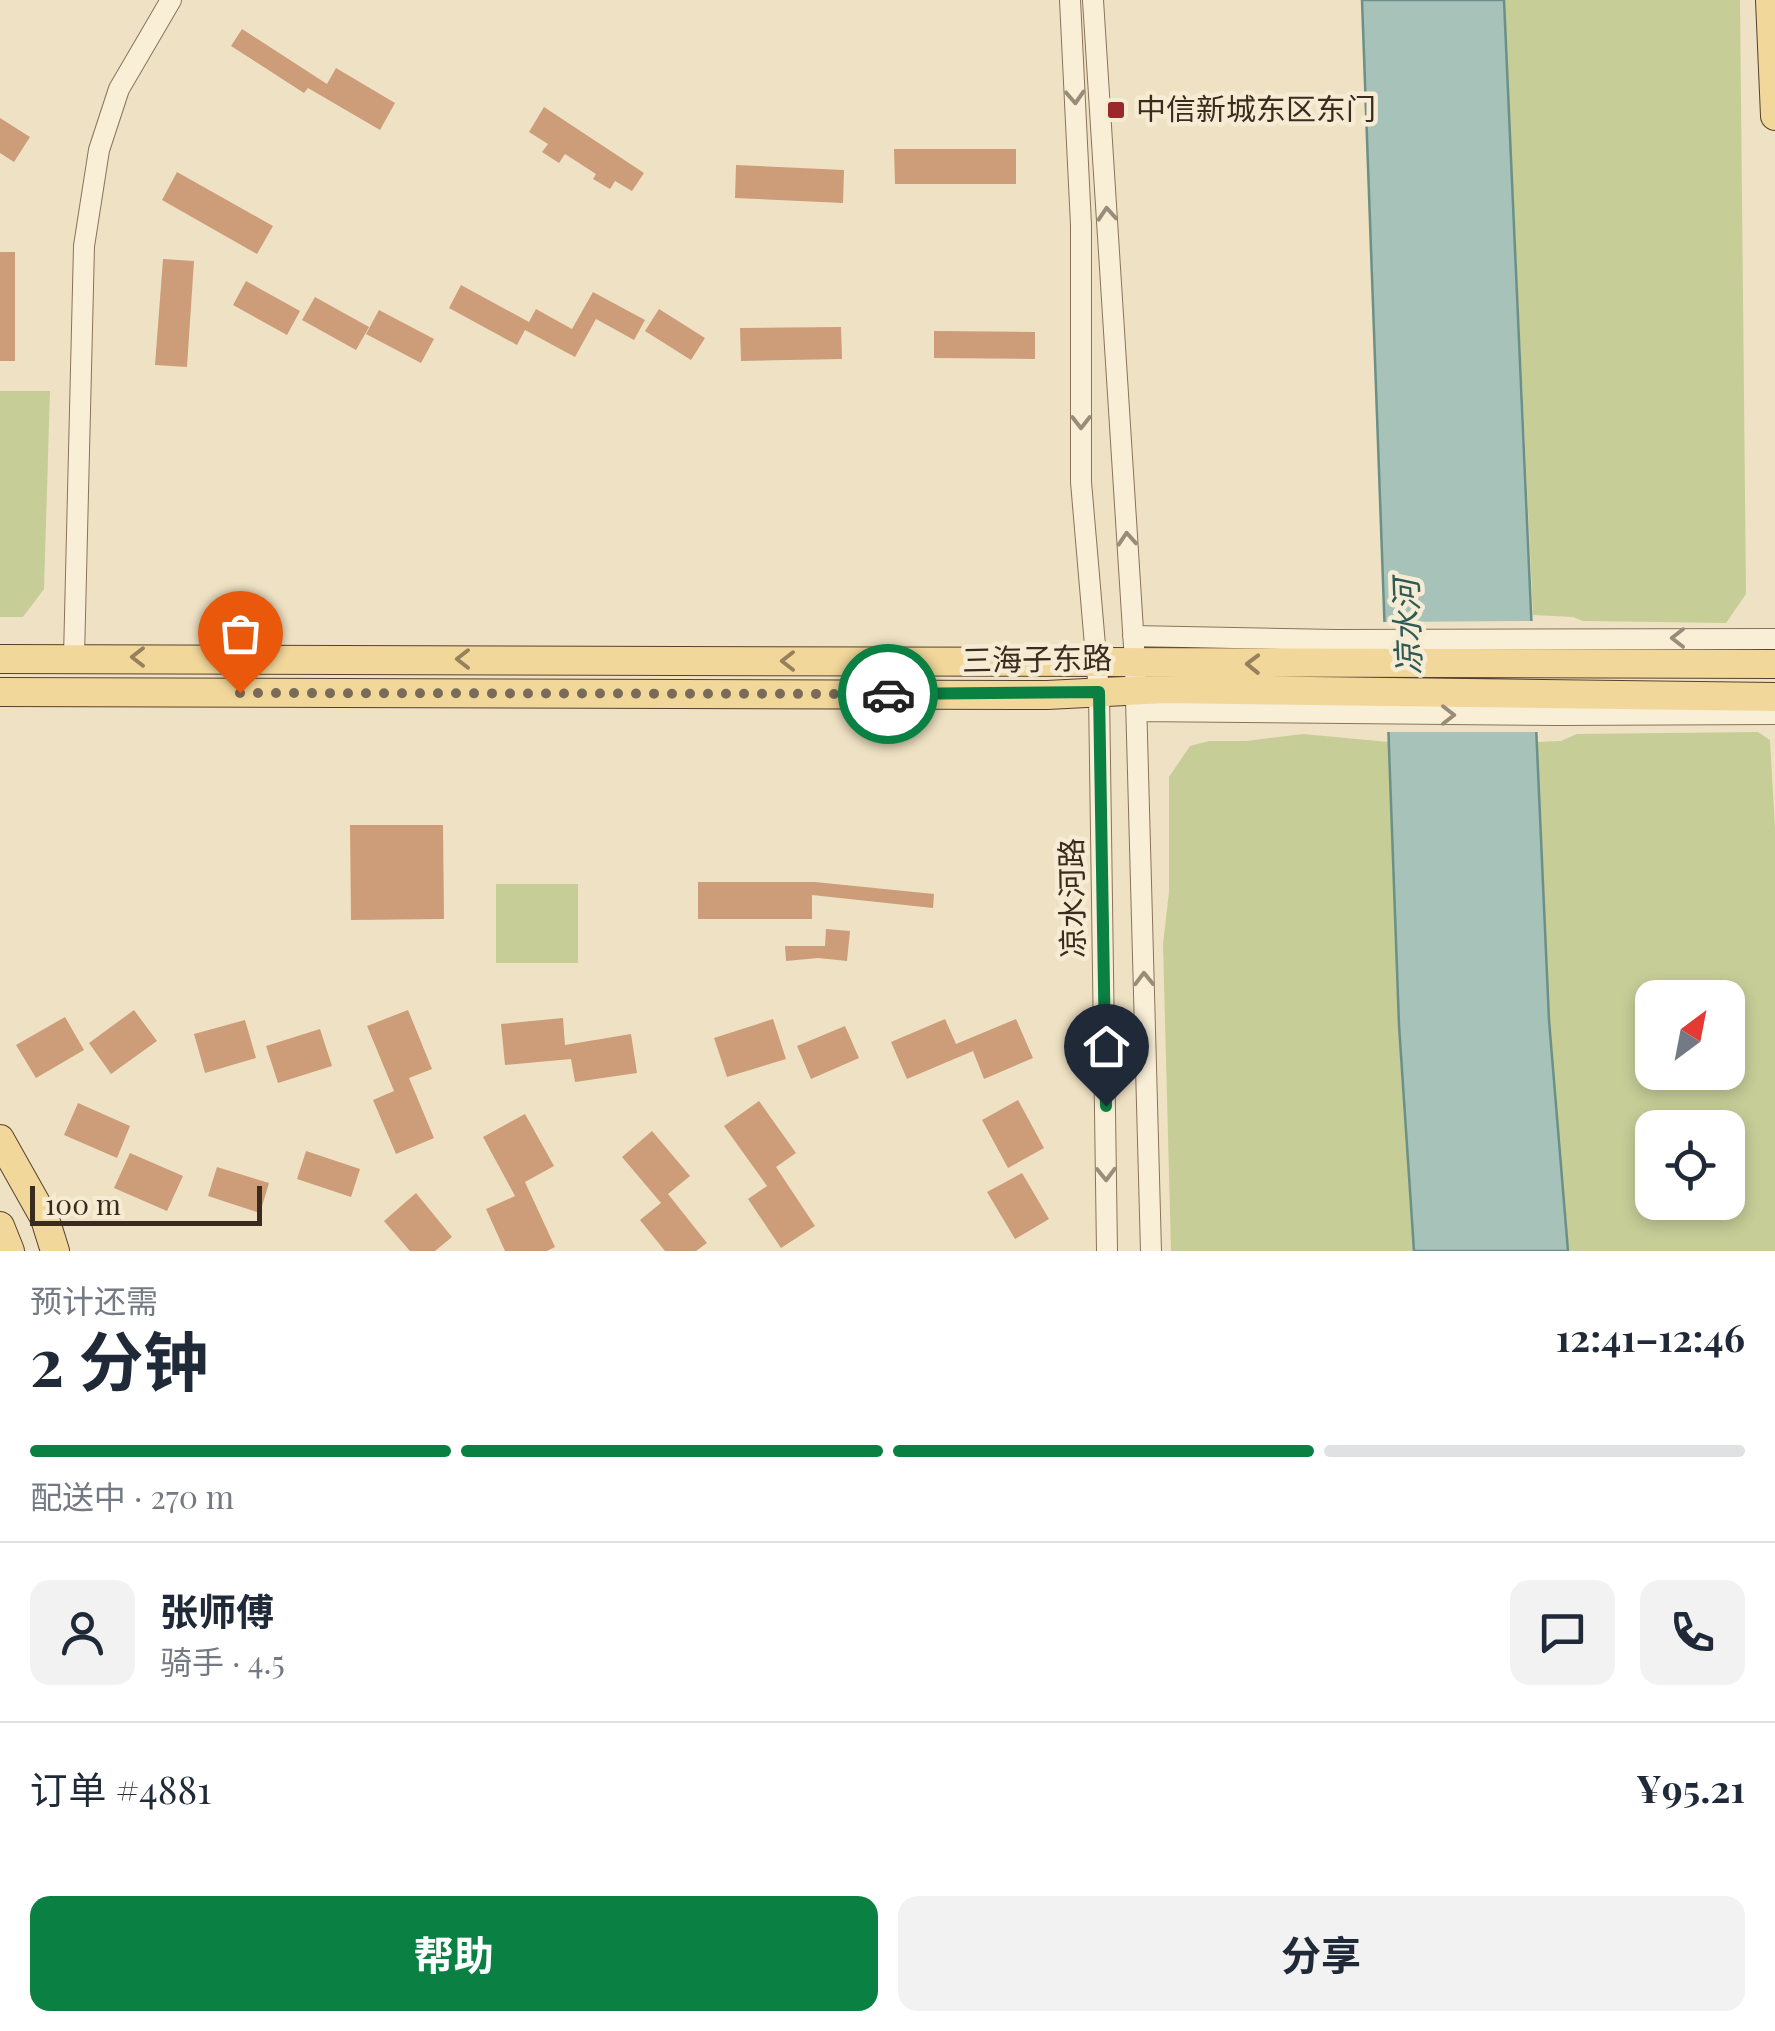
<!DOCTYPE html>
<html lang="zh">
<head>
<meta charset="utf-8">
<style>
	:root { --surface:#fff; --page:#f2f2f3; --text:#1f2937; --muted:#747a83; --line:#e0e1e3; --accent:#0b8043 }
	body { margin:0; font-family:"Playfair Display","Noto Sans SC",serif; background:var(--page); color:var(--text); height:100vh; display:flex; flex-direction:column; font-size:38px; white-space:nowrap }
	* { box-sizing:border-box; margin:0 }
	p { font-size:32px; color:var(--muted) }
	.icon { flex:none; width:55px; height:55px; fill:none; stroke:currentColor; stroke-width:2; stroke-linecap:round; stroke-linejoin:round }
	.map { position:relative; height:1251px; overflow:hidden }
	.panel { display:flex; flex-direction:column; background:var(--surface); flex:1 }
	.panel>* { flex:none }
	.needle { width:65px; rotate:32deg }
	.fabs { position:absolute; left:1635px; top:980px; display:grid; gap:20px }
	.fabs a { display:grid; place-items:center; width:110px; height:110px; border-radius:20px; background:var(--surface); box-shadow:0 5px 15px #0003; font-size:50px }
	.scale { position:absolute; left:30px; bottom:25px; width:232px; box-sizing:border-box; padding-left:10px; border:5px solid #392b1e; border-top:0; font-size:28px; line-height:35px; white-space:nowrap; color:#392b1e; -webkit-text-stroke:8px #f6ecd3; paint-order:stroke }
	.pin { position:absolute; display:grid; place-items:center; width:85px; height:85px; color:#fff; margin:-102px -42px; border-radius:50% 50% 50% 0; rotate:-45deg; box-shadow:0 0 10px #0007 }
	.pin .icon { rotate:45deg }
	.courier { position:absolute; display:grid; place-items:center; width:100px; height:100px; margin:-50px; border:8px solid #0b8043; border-radius:50%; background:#fff; color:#222; box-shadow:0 2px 12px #0007 }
	.head em { font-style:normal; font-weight:700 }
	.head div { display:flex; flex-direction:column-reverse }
	.head { display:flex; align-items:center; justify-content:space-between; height:170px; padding:0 30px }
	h1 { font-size:65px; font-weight:700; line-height:75px }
	.bar { display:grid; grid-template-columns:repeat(4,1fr); gap:15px 10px; align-content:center; height:120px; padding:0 30px }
	.bar i { height:12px; border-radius:8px; background:var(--line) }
	.bar .selected { background:var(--accent) }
	.bar p { grid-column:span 4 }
	.line { display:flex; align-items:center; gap:25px; padding:0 30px; border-top:2px solid var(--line) }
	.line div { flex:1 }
	.round { display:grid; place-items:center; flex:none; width:105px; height:105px; border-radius:20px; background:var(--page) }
	.button { display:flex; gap:20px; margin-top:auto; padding:20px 30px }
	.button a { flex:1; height:115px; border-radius:20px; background:var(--accent); color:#fff; font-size:40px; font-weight:700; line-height:115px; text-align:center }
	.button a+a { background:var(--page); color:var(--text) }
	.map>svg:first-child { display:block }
	.green { fill:#c6cd97; fill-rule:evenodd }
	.water { fill:#a6c2b9; stroke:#6c9087; stroke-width:2.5 }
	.pier { fill:#efe2c4 }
	.building { fill:#cd9c79 }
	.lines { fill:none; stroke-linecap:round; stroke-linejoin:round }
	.minor-casing { stroke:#89735a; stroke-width:22 }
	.major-casing { stroke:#57412e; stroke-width:30 }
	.minor { stroke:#f9efd7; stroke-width:20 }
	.major { stroke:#f2d79b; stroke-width:28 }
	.oneway { stroke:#998d7a }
	.oneway2 { stroke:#96815c }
	.done { stroke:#796b58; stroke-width:10; stroke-dasharray:0 18 }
	.route { stroke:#0b8043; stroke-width:12 }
	.poi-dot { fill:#99292a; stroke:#f6ecd3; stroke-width:4 }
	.labels { text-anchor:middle; stroke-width:9; stroke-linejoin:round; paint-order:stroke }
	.poi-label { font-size:30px; fill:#392b1e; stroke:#f6ecd3; text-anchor:start }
	.street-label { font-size:30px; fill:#392b1e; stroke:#f6ecd3 }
	.water-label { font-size:32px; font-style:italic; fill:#2d5956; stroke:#f6ecd3 }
</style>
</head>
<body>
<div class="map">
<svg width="1775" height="1251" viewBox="0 0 1775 1251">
	<rect width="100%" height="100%" fill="#efe2c4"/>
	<path class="green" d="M1504,0H1740L1746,594L1726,623L1583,621L1573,617L1533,615Z
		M0,391H50L44,589L23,617H0Z
		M1758,732L1770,740L1775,828V1251H1568L1549,1020L1536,742L1561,741L1577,734ZM1652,998H1728V1072H1652ZM1652,1128H1728V1202H1652Z
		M1303,734L1389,742L1399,1025L1414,1251H1171L1163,944L1169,892V777L1190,746L1209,741H1246Z
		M496,884H578V963H496Z"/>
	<path class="water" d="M1362,0H1504L1549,1020L1568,1251H1414L1399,1025Z"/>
	<path class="pier" d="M1538,621L1541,732H1383L1379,622Z"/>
	<path class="building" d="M242,29L327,84L336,68L395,103L380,130L308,88L304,93L231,46Z
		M544,107L644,173L632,191L615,181L610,189L593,179L596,174L565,154L559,163L542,152L548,144L529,132Z
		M0,118L30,137L14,162L0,153Z
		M894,149H1016V184H895Z
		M736,165L844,170L843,203L735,198Z
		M177,172L273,226L257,254L162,200Z
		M0,252H15V361H0Z
		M163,259L194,261L187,367L155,365Z
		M246,281L300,311L287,335L233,305Z
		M461,285L529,322L536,309L572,329L593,292L645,320L634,340L596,319L575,357L525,330L517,345L449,308Z
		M315,297L369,327L356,350L302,320Z
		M659,309L705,338L691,360L645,331Z
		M379,310L434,339L421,363L366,334Z
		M841,327L842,359L741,361L740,328Z
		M934,331L1035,332V359L934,358Z
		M350,825H443L444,919L351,920Z
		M698,882H815L934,894L933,908L812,895V919H698Z
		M826,929L850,931L847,961L818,958L786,961L785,946H825Z
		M134,1010L157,1041L111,1074L89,1043Z
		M408,1010L432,1069L409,1078L434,1138L396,1154L373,1100L394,1091L367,1026Z
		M65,1017L84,1050L36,1078L16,1045Z
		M563,1018L565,1045L631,1034L637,1073L575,1082L571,1059L505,1065L501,1024Z
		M773,1019L786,1059L727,1077L714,1038Z
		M945,1019L956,1044L1016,1019L1033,1058L984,1079L973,1051L907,1079L891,1042Z
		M245,1020L256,1058L205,1073L194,1034Z
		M845,1026L859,1058L811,1079L797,1046Z
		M320,1029L332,1066L278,1083L266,1046Z
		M1018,1100L1044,1148L1008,1168L982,1120Z
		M759,1101L796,1153L776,1167L815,1226L781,1248L748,1199L767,1186L724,1126Z
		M78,1103L130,1126L117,1158L64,1135Z
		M525,1114L554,1166L525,1182L555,1247L547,1251H505L486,1209L515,1196L483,1137Z
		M652,1131L690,1176L668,1194L707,1243L696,1251H665L640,1220L661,1203L622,1157Z
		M306,1151L360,1169L351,1197L297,1179Z
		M130,1153L183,1176L167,1211L114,1188Z
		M217,1167L269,1183L260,1213L208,1196Z
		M1022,1173L1049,1219L1015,1239L987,1192Z
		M416,1193L452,1237L435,1251H410L384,1221Z"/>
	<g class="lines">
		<defs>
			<path id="minor" d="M1070,0L1081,225V482L1099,692L1107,1251
				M1093,0L1135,662L1151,1251
				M1133,636L1336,640L1775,639
				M74,657L84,246L99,150L119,89L171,0
				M1137,711L1558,715L1775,714"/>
			<path id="major" d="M1770,0L1775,116
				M0,659L1775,664
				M0,692L1047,695L1165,689L1775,697
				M0,1139L45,1219L55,1251
				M0,1226L10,1251"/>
		</defs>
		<use href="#minor" class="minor-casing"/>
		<use href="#major" class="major-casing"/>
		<use href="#minor" class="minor"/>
		<use href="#major" class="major"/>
	</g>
	<defs><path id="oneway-chevron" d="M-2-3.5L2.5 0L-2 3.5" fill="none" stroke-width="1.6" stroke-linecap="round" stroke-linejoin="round" transform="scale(2.5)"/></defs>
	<g class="oneway">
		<use href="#oneway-chevron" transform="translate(1075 97) rotate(87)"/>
		<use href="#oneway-chevron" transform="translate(1107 214) rotate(-94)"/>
		<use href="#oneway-chevron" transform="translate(1081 422) rotate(90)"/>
		<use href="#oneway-chevron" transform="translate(1127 539) rotate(-94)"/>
		<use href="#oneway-chevron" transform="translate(1678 638) rotate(-180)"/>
		<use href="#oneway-chevron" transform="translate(1448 715)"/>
		<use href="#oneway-chevron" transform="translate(1144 979) rotate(-91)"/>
		<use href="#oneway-chevron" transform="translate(1106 1174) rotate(89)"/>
	</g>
	<g class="oneway2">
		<use href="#oneway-chevron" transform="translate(138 657) rotate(-180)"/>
		<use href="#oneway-chevron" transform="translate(463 659) rotate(-180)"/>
		<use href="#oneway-chevron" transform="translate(788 661) rotate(-180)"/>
		<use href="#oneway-chevron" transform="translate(1253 664) rotate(-179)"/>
	</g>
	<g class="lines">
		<path class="done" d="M240,693L888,694"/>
		<path class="route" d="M888,694L1099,692L1106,1106"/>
	</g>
	<rect class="poi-dot" x="1106" y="100" width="20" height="20" rx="5"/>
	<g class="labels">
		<g class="poi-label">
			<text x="1136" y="120">中信新城东区东门</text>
		</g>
		<g class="street-label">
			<text transform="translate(1037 660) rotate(-1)" y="10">三海子东路</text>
			<text transform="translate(1073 898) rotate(-91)" y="10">凉水河路</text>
		</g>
		<g class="water-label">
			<text transform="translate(1408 627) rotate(-92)" y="11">凉水河</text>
		</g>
	</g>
</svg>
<div class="fabs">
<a><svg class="needle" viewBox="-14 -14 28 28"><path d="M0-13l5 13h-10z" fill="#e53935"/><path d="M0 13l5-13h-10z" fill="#747a83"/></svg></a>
<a><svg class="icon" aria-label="locate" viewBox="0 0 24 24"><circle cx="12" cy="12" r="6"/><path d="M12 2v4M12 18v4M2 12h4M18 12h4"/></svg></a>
</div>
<div class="scale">100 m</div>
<div class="pin" style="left:240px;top:693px;background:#ea580c"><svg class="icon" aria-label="bag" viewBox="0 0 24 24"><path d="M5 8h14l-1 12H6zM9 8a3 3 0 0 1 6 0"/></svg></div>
<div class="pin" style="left:1106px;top:1106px;background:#1f2937"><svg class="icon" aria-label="home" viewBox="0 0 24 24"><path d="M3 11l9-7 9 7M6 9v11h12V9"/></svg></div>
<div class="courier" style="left:888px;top:694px"><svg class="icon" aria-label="car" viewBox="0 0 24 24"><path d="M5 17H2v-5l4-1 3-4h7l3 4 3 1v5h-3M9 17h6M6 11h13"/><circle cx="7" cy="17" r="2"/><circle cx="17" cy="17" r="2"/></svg></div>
</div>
<section class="panel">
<div class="head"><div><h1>2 分钟</h1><p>预计还需</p></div><em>12:41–12:46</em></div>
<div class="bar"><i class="selected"></i><i class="selected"></i><i class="selected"></i><i></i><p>配送中 · 270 m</p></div>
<div class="line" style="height:180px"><a class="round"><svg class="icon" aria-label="person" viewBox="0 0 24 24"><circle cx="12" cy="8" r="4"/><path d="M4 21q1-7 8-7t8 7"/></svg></a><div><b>张师傅</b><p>骑手 · 4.5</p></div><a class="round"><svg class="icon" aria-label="chat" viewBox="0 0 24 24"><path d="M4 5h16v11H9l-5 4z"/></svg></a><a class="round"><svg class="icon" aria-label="phone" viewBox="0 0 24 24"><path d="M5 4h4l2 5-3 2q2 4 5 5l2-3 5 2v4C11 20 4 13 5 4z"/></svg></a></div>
<div class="line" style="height:130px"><div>订单 #4881</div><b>¥95.21</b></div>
<div class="button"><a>帮助</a><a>分享</a></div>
</section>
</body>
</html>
